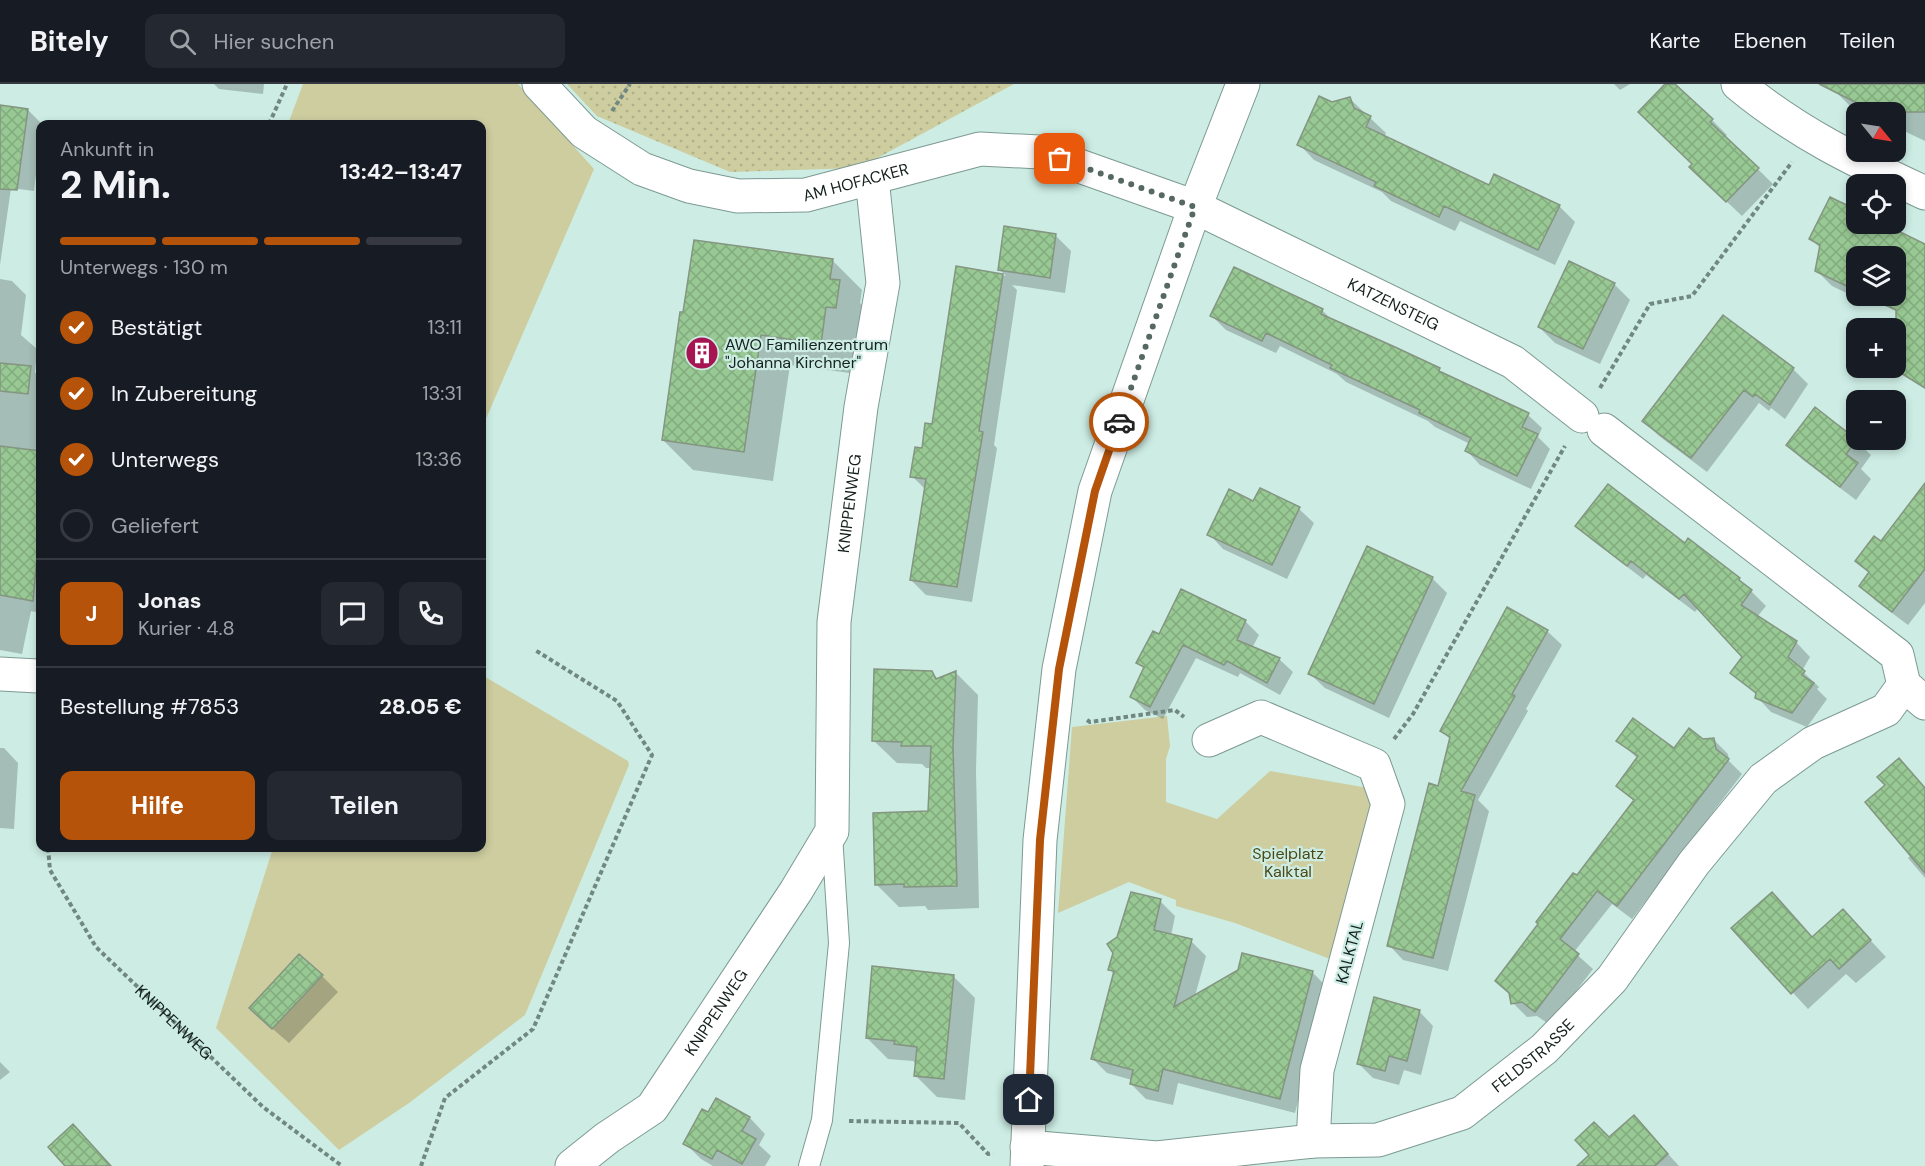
<!DOCTYPE html>
<html lang="de">
<head>
<meta charset="utf-8">
<style>
	:root { --surface:#171b24; --page:#242831; --text:#f1f3f6; --muted:#9ea1a6; --line:#363941; --accent:#b45309 }
	body { margin:0; font-family:"DM Sans",sans-serif; background:var(--page); color:var(--text); height:100vh; display:flex; flex-direction:column; font-size:22px; white-space:nowrap }
	* { box-sizing:border-box; margin:0 }
	p { font-size:20px; color:var(--muted) }
	.icon { flex:none; width:33px; height:33px; fill:none; stroke:currentColor; stroke-width:2; stroke-linecap:round; stroke-linejoin:round }
	.map { position:relative; flex:1; overflow:hidden }
	.sheet { position:absolute; left:36px; top:36px; width:450px; height:732px; display:flex; flex-direction:column; background:var(--surface); border-radius:12px; box-shadow:0 3px 9px #0003 }
	.sheet>* { flex:none }
	.needle { width:39px; rotate:120deg }
	.controls { position:absolute; left:1846px; top:18px; display:grid; gap:12px }
	.controls a { display:grid; place-items:center; width:60px; height:60px; border-radius:12px; background:var(--surface); box-shadow:0 3px 9px #0003; font-size:30px }
	.pin { position:absolute; display:grid; place-items:center; width:51px; height:51px; color:#fff; margin:-26px; border-radius:12px; box-shadow:0 3px 9px #0006 }
	.courier { position:absolute; display:grid; place-items:center; width:60px; height:60px; margin:-30px; border:4px solid #b45309; border-radius:50%; background:#fff; color:#222; box-shadow:0 2px 8px #0007 }
	.head em { font-style:normal; font-weight:700 }
	.head div { display:flex; flex-direction:column-reverse }
	.head { display:flex; align-items:center; justify-content:space-between; height:102px; padding:0 24px }
	h1 { font-size:39px; font-weight:700; line-height:45px }
	.bar { display:grid; grid-template-columns:repeat(4,1fr); gap:9px 6px; align-content:center; height:72px; padding:0 24px }
	.bar i { height:8px; border-radius:4px; background:var(--line) }
	.bar .on { background:var(--accent) }
	.bar p { grid-column:span 4 }
	.line { display:flex; align-items:center; gap:15px; padding:0 24px; border-top:2px solid var(--line) }
	.line div { flex:1 }
	.round { display:grid; place-items:center; flex:none; width:63px; height:63px; border-radius:12px; background:var(--page) }
	ol { padding:0 24px; list-style:none }
	li { display:flex; align-items:center; gap:18px; height:66px }
	li p { margin-inline-start:auto }
	li .icon { padding:6px; border-radius:50%; background:var(--accent); color:#fff; stroke-width:4 }
	li:last-child { color:var(--muted) }
	li i { width:33px; height:33px; border:3px solid var(--line); border-radius:50% }
	.primary-button { display:flex; gap:12px; margin-top:auto; padding:12px 24px }
	.primary-button a { flex:1; height:69px; border-radius:12px; background:var(--accent); color:#fff; font-size:24px; font-weight:700; line-height:69px; text-align:center }
	.primary-button a+a { background:var(--page); color:var(--text) }
	header { display:flex; align-items:center; gap:36px; box-sizing:border-box; height:84px; padding:0 30px; background:var(--surface); border-bottom:2px solid var(--line) }
	header strong { font-size:28px }
	nav { display:flex; gap:33px; margin-inline-start:auto; font-size:21px }
	.search { width:420px; height:54px; background:var(--page); display:flex; align-items:center; gap:15px; box-sizing:border-box; padding:0 21px; border-radius:12px; color:var(--muted); font-size:22px }
	.map>svg:first-child { display:block }
	.grass { fill:url(#grass-dots) }
	.green { fill:#cdcda0 }
	.shadow { fill:#0003; fill-rule:evenodd }
	.building { fill:url(#building-cross-hatch); stroke:#849581; stroke-width:1.5 }
	.lines { fill:none; stroke-linecap:round; stroke-linejoin:round }
	.lane-casing { stroke:#7d9a92; stroke-width:22 }
	.street-casing { stroke:#7d9a92; stroke-width:35 }
	.path { stroke:#718881; stroke-width:4; stroke-dasharray:4.5 3; stroke-linecap:butt }
	.lane { stroke:#fff; stroke-width:20 }
	.street { stroke:#fff; stroke-width:33 }
	.done { stroke:#556863; stroke-width:6; stroke-dasharray:0 10.8 }
	.route { stroke:#b45309; stroke-width:8 }
	.labels { text-anchor:middle; stroke-width:4.5; stroke-linejoin:round; paint-order:stroke }
	.street-label { font-size:16px; fill:#14201d; stroke:#cdede4 }
	.poi-label { font-size:16px; fill:#14201d; stroke:#cdede4; text-anchor:start }
	.park-label { font-size:16px; fill:#4a4814; stroke:#cdede4 }
</style>
</head>
<body>
<header>
<strong>Bitely</strong>
<div class="search"><svg class="icon" aria-label="search" viewBox="0 0 24 24"><circle cx="10" cy="10" r="6"/><path d="M15 15l6 6"/></svg>Hier suchen</div>
<nav><a>Karte</a><a>Ebenen</a><a>Teilen</a></nav>
</header>
<div class="map">
<svg width="1925" height="1082" viewBox="0 0 1925 1082">
	<defs>
		<pattern id="grass-dots" width="8" height="8" patternUnits="userSpaceOnUse" patternTransform="scale(1.5)"><rect width="8" height="8" fill="#cdcda0"/><path d="M2 2h.1M6 6h.1" fill="none" stroke="#afb089" stroke-width="1.8" stroke-linecap="round"/></pattern>
		<pattern id="building-cross-hatch" width="8" height="8" patternUnits="userSpaceOnUse" patternTransform="scale(1.5)"><rect width="8" height="8" fill="#98c893"/><path d="M0 0l8 8M0 8l8-8" fill="none" stroke="#82ac7e"/></pattern>
	</defs>
	<rect width="100%" height="100%" fill="#cdede4"/>
	<path class="grass" d="M567,0H1014L859,84L730,88L597,32Z"/>
	<path class="green" d="M303,0H518L594,85L482,344V40H288Z
		M482,591L628,677L629,681L525,931L409,1019L339,1066L216,944L273,764H482Z
		M1167,632L1170,662L1166,675V718L1217,735L1270,687L1380,706L1338,878L1235,839L1176,822V816L1129,798L1058,829L1072,643Z"/>
	<path class="shadow" d="M214,0H264L263,10L219,5Z
		M1614,0H1630L1620,6Z
		M1667,0H1673L1712,36L1727,51L1725,53L1773,100L1742,132L1706,98Z
		M1839,0H1911L1925,7V57L1904,47L1903,49L1896,46V28H1862L1851,23L1835,7Z
		M1349,14L1386,49L1384,53L1490,103L1559,122L1575,138L1555,181L1460,137L1455,147L1391,117L1382,108L1314,76L1299,60L1332,20Z
		M0,22L28,26L42,40H40V56L34,107L11,104L0,181Z
		M1857,128V140H1881L1925,161V214L1918,229L1875,220L1873,222L1832,202L1816,186L1821,165L1811,155ZM1857,172H1896V212H1857Z
		M1055,151L1071,167L1065,209L1012,201L1017,206L994,361L997,364L972,518L926,511L911,496L926,406L912,392L933,342L957,184L1006,192L1000,186Z
		M832,176L862,206L860,219L869,228L865,253L856,252L850,289L790,281L773,397L693,386L663,356L682,229Z
		M0,195L12,197L26,211L21,251L37,265L35,289H40V529L31,527L22,570L0,566Z
		M1614,200L1630,216L1600,280L1555,259L1539,243Z
		M1322,226L1333,237L1439,286L1445,291L1528,331L1542,344L1538,353L1550,365L1531,405L1480,381L1467,367L1470,360L1435,343L1428,337L1346,298L1337,290L1280,262L1276,269L1226,246L1212,232Z
		M1793,285L1808,300L1785,335L1771,324L1769,327L1759,319L1707,388L1659,352L1644,337Z
		M1856,357L1871,371L1861,385L1871,395L1856,416L1803,376L1788,361Z
		M1925,402V519L1908,541L1876,517L1861,502L1870,490L1857,477L1881,459Z
		M1254,419L1299,425L1314,439L1287,495L1223,465L1209,450Z
		M1577,442L1685,461L1739,495L1766,522L1757,533L1796,558L1810,573L1802,587L1819,603L1817,605L1827,615L1807,643L1771,628L1757,613V611L1732,589L1743,573L1698,524L1695,528L1646,491L1643,495L1592,456Z
		M1432,494L1447,509L1389,634L1325,604L1310,590Z
		M1181,507L1245,537L1259,551L1252,564L1279,575L1293,588L1280,611L1240,589L1238,593L1196,574L1163,635L1145,626L1131,612L1144,585L1138,578L1160,552Z
		M1547,547L1562,561L1526,625L1528,627L1478,716L1489,727L1448,887L1403,876L1389,861L1439,703L1451,656L1442,647Z
		M931,588L939,596L956,589L978,611L976,687L979,824L928,826L925,822L899,823L876,800L930,728L931,684H926L922,680L897,679L874,657Z
		M1618,656L1675,666L1703,657L1714,656L1728,670L1729,677L1742,690L1632,835L1612,820L1574,868L1593,885L1550,941L1537,932L1527,933L1513,919L1511,912L1497,897L1635,718L1618,702L1638,675Z
		M0,664H4L18,679L14,745L0,744Z
		M1899,676L1925,704V794L1908,774L1911,771L1887,701Z
		M1160,817L1175,832L1171,852L1191,857L1206,872L1195,912L1312,888L1327,903L1295,1029L1178,999L1173,1021L1146,1015L1131,1000L1132,996L1107,989L1092,974L1114,890L1110,886Z
		M1787,825L1813,854L1858,843L1886,873L1856,899L1846,890L1808,925L1733,844Z
		M322,892L338,908L289,959L267,940Z
		M953,892L975,914L965,1016L937,1013L916,992L917,981L913,977L888,975L867,954Z
		M1419,927L1433,942L1421,991L1404,986L1399,1001L1373,994L1358,979Z
		M0,978L10,988L0,996Z
		M708,1030L750,1034L765,1050L759,1061L771,1072L765,1082H713L701,1075L685,1059Z
		M1649,1049L1679,1082H1601L1609,1055Z"/>
	<path class="building" d="M1665,0H1675L1713,35L1710,38L1759,84L1726,118L1689,83L1692,80L1638,28Z
		M1819,0H1925V28H1875Z
		M1319,12L1332,18L1350,13L1354,24L1371,32L1366,43L1489,101L1494,90L1560,121L1538,166L1444,122L1439,133L1374,102L1376,98L1297,61Z
		M0,21L28,25L17,106L0,105Z
		M1830,113L1857,126V140H1884L1925,160V304L1896,286V226L1866,212H1896V172H1857V207L1815,187L1820,161L1809,155Z
		M1004,142L1056,150L1050,194L998,186Z
		M694,156L833,175L830,195L840,196L836,224L826,223L821,260L761,251L744,368L662,356L680,228H683Z
		M1569,177L1615,199L1583,265L1538,243Z
		M956,182L1003,190L979,347L983,348L957,503L910,496L926,395L910,393L915,363L922,364L925,339L932,340Z
		M1234,183L1323,225L1321,230L1395,263L1440,284L1439,287L1529,329L1522,343L1538,350L1517,392L1465,367L1471,354L1419,329L1420,326L1330,284L1332,281L1266,249L1262,257L1210,232Z
		M1723,231L1794,284L1770,321L1755,310L1753,313L1744,306L1691,374L1642,337Z
		M0,279L31,282L28,310L0,307Z
		M1815,323L1857,356L1846,370L1858,379L1840,403L1786,361Z
		M0,362L40,367V440L33,517L0,511Z
		M1925,399V485L1892,528L1859,502L1869,488L1855,477L1874,452L1881,457Z
		M1608,400L1685,459L1688,454L1740,494L1739,496L1752,506L1741,521L1797,557L1788,573L1805,587L1802,591L1814,599L1792,629L1755,614L1756,609L1730,589L1742,573L1684,510L1679,515L1631,477L1627,482L1575,442Z
		M1260,404L1300,423L1272,481L1207,451L1229,405L1253,417Z
		M1367,462L1433,493L1374,620L1308,590Z
		M1181,505L1246,536L1237,556L1280,574L1267,599L1227,577L1224,581L1183,561L1150,623L1130,613L1144,583L1136,579L1153,547L1159,550Z
		M1507,523L1548,546L1512,610L1515,612L1461,707L1475,711L1433,874L1387,862L1429,699L1438,702L1450,653L1440,647Z
		M874,585L932,587L936,595L956,587L953,663L957,802L904,803V800L875,801L873,729L928,727L931,662H901L902,658L872,657Z
		M1633,634L1674,664L1689,644L1703,655L1714,654L1716,665L1729,675L1617,822L1597,807L1560,855L1579,870L1535,928L1522,918L1511,920L1509,909L1495,897L1538,840L1536,838L1573,789L1577,791L1634,716L1616,702L1638,672L1616,657Z
		M1899,674L1925,704V789L1865,718L1885,701L1877,693Z
		M1131,808L1161,815L1154,846L1192,855L1174,923L1238,886L1242,869L1313,887L1280,1015L1163,985L1158,1007L1130,1000L1133,986L1091,975L1114,887L1108,886L1113,869L1107,860L1117,853Z
		M1772,808L1812,853L1843,825L1871,856L1839,885L1830,875L1791,910L1731,844Z
		M299,870L323,891L272,945L249,924Z
		M872,882L954,891L944,995L914,992L917,963L894,960L895,957L866,954Z
		M1374,913L1420,926L1407,977L1389,972L1385,987L1357,980Z
		M716,1014L750,1033L742,1047L756,1055L742,1080L717,1066L712,1075L683,1060L702,1025L708,1028Z
		M1634,1031L1668,1070L1655,1082H1577L1589,1071L1575,1056L1594,1038L1609,1053Z
		M73,1040L111,1082H65L48,1063Z"/>
	<g class="lines">
		<defs>
			<path id="lane" d="M809,1082L822,1036L839,859L832,751"/>
			<g id="street">
				<path id="s2" d="M539,0L584,48L642,85L689,102L738,112L806,111L980,65L1040,68L1195,123L1513,278L1582,332"/>
				<path d="M1738,0C1797,49 1856,77 1925,109"/>
				<path d="M1604,346L1897,571L1904,601"/>
				<path d="M0,590L38,592"/>
				<path d="M1209,656L1261,633L1374,681L1388,720L1317,986L1313,1057"/>
				<path id="s3" d="M1027,1063L1157,1074L1313,1057L1378,1056L1462,1029L1544,965L1612,895L1694,779L1763,695L1813,659L1886,626L1904,601L1925,619"/>
				<path id="s4" d="M572,1082L607,1054L652,1024L796,807L832,747L834,538L861,323L883,199L872,94"/>
				<path d="M1027,1082L1040,756L1059,585L1095,407L1195,123L1243,0"/>
			</g>
		</defs>
		<use href="#lane" class="lane-casing"/>
		<use href="#street" class="street-casing"/>
		<g class="path">
			<path d="M612,27L630,0"/>
			<path d="M269,40L287,0"/>
			<path d="M1600,304L1650,220L1692,212L1792,78"/>
			<path d="M40,626V644"/>
			<path d="M1087,636L1090,638L1175,626L1184,633"/>
			<path d="M1394,655L1413,630L1565,362"/>
			<path id="s1" d="M48,764L50,786L96,863L263,1023L342,1082"/>
			<path d="M849,1037L959,1039L988,1070L993,1069"/>
			<path d="M421,1082L445,1014L533,945L652,671L617,617L535,566"/>
		</g>
		<use href="#lane" class="lane"/>
		<use href="#street" class="street"/>
	</g>
	<g class="lines">
		<path class="done" d="M1060,75L1195,123L1119,338"/>
		<path class="route" d="M1029,1016L1040,756L1059,585L1095,407L1119,338"/>
	</g>
	<defs>
		<symbol id="building-disc" viewBox="-11 -11 22 22"><circle r="9.5" fill="#a61451" stroke="#cdede4"/><path d="M-4-6H4V6H1V3H-1V6H-4ZM-2.5-4.3h1.7v1.8h-1.7ZM.8-4.3h1.7v1.8H.8ZM-2.5-1h1.7V.8h-1.7ZM.8-1h1.7V.8H.8Z" fill="#fff"/></symbol>
	</defs>
	<g fill-rule="evenodd">
		<use href="#building-disc" x="683" y="250" width="38" height="38"/>
	</g>
	<g class="labels">
		<g class="street-label">
			<text dy="6" stroke="none"><textPath href="#s2" startOffset="354">AM HOFACKER</textPath></text>
			<text dy="6" stroke="none"><textPath href="#s2" startOffset="928">KATZENSTEIG</textPath></text>
			<text dy="6" stroke="none"><textPath href="#s4" startOffset="758">KNIPPENWEG</textPath></text>
			<text transform="translate(1349 868) rotate(-75)" y="6">KALKTAL</text>
			<text dy="6" stroke="none"><textPath href="#s4" startOffset="214">KNIPPENWEG</textPath></text>
			<text dy="6" stroke="none"><textPath href="#s1" startOffset="220">KNIPPENWEG</textPath></text>
			<text dy="6" stroke="none"><textPath href="#s3" startOffset="532">FELDSTRASSE</textPath></text>
		</g>
		<g class="poi-label">
			<text x="725" y="266">AWO Familienzentrum<tspan x="725" dy="18">"Johanna Kirchner"</tspan></text>
		</g>
		<g class="park-label">
			<text x="1288" y="775">Spielplatz<tspan x="1288" dy="18">Kalktal</tspan></text>
		</g>
	</g>
</svg>
<div class="controls">
<a><svg class="needle" viewBox="-14 -14 28 28"><path d="M0-13l5 13h-10z" fill="#e53935"/><path d="M0 13l5-13h-10z" fill="#9ea1a6"/></svg></a>
<a><svg class="icon" aria-label="locate" viewBox="0 0 24 24"><circle cx="12" cy="12" r="6"/><path d="M12 2v4M12 18v4M2 12h4M18 12h4"/></svg></a>
<a><svg class="icon" aria-label="layers" viewBox="0 0 24 24"><path d="M12 4l9 5-9 5-9-5zM3 14l9 5 9-5"/></svg></a>
<a>+</a>
<a>−</a>
</div>
<div class="pin" style="left:1060px;top:75px;background:#ea580c"><svg class="icon" aria-label="bag" viewBox="0 0 24 24"><path d="M5 8h14l-1 12H6zM9 8a3 3 0 0 1 6 0"/></svg></div>
<div class="pin" style="left:1029px;top:1016px;background:#1f2937"><svg class="icon" aria-label="home" viewBox="0 0 24 24"><path d="M3 11l9-7 9 7M6 9v11h12V9"/></svg></div>
<div class="courier" style="left:1119px;top:338px"><svg class="icon" aria-label="car" viewBox="0 0 24 24"><path d="M5 17H2v-5l4-1 3-4h7l3 4 3 1v5h-3M9 17h6M6 11h13"/><circle cx="7" cy="17" r="2"/><circle cx="17" cy="17" r="2"/></svg></div>
<section class="sheet">
<div class="head"><div><h1>2 Min.</h1><p>Ankunft in</p></div><em>13:42–13:47</em></div>
<div class="bar"><i class="on"></i><i class="on"></i><i class="on"></i><i></i><p>Unterwegs · 130 m</p></div>
<ol>
<li><svg class="icon" aria-label="check" viewBox="0 0 24 24"><path d="M5 12l5 5 9-10"/></svg>Bestätigt<p>13:11</p></li>
<li><svg class="icon" aria-label="check" viewBox="0 0 24 24"><path d="M5 12l5 5 9-10"/></svg>In Zubereitung<p>13:31</p></li>
<li><svg class="icon" aria-label="check" viewBox="0 0 24 24"><path d="M5 12l5 5 9-10"/></svg>Unterwegs<p>13:36</p></li>
<li><i></i>Geliefert</li>
</ol>
<div class="line" style="height:108px"><b class="round" style="background:var(--accent);color:#fff">J</b><div><b>Jonas</b><p>Kurier · 4.8</p></div><a class="round"><svg class="icon" aria-label="chat" viewBox="0 0 24 24"><path d="M4 5h16v11H9l-5 4z"/></svg></a><a class="round"><svg class="icon" aria-label="phone" viewBox="0 0 24 24"><path d="M5 4h4l2 5-3 2q2 4 5 5l2-3 5 2v4C11 20 4 13 5 4z"/></svg></a></div>
<div class="line" style="height:78px"><div>Bestellung #7853</div><b>28.05 €</b></div>
<div class="primary-button"><a>Hilfe</a><a>Teilen</a></div>
</section>
</div>
</body>
</html>
